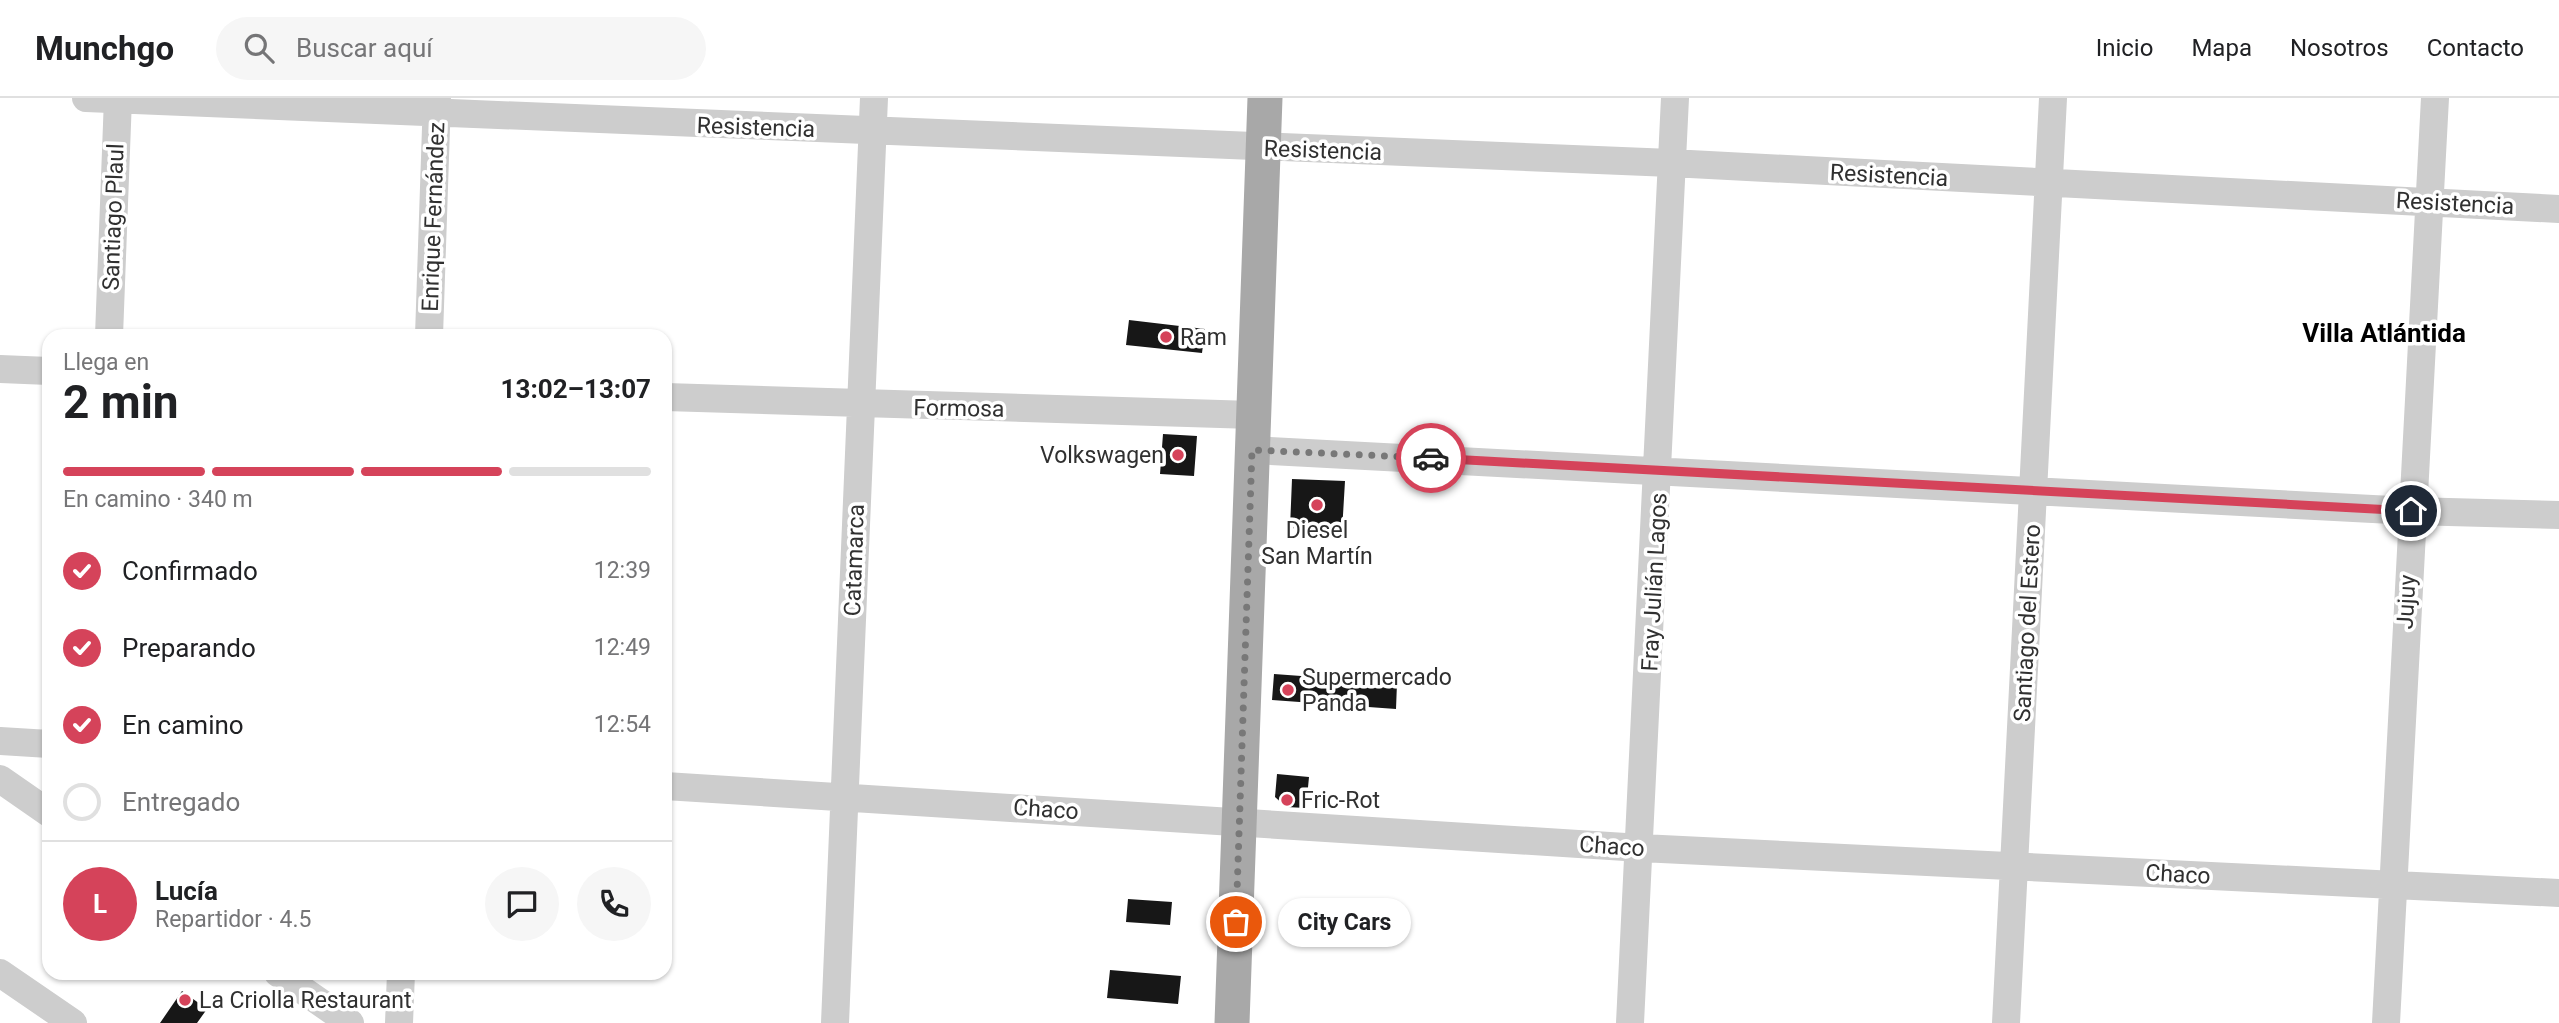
<!DOCTYPE html>
<html lang="es">
<head>
<meta charset="utf-8">
<style>
	:root { --surface:#fff; --page:#f6f6f6; --text:#202124; --muted:#757577; --line:#e0e0e0; --accent:#d5435a }
	body { margin:0; font-family:Roboto,sans-serif; background:var(--page); color:var(--text); height:100vh; display:flex; flex-direction:column; font-size:26px; white-space:nowrap }
	* { box-sizing:border-box; margin:0 }
	p { font-size:23px; color:var(--muted) }
	.icon { flex:none; width:38px; height:38px; fill:none; stroke:currentColor; stroke-width:2; stroke-linecap:round; stroke-linejoin:round }
	.map { position:relative; flex:1; overflow:hidden }
	.details { position:absolute; left:42px; top:231px; width:630px; height:651px; display:flex; flex-direction:column; background:var(--surface); border-radius:21px; box-shadow:0 2px 5px #0004 }
	.details>* { flex:none }
	.pin { position:absolute; display:grid; place-items:center; width:60px; height:60px; color:#fff; margin:-30px; border:4px solid #fff; border-radius:50%; box-shadow:0 2px 7px #0007 }
	.courier { position:absolute; display:grid; place-items:center; width:70px; height:70px; margin:-35px; border:5px solid #d5435a; border-radius:50%; background:#fff; color:#222; box-shadow:0 2px 9px #0007 }
	.bubble { position:absolute; height:49px; border-radius:24px; background:var(--surface); box-shadow:0 2px 5px #0004; font-size:23px; font-weight:700; line-height:49px; text-align:center }
	.overview em { font-style:normal; font-weight:700 }
	.overview div { display:flex; flex-direction:column-reverse }
	.overview { display:flex; align-items:center; justify-content:space-between; height:119px; padding:0 21px }
	h1 { font-size:46px; font-weight:700; line-height:52px }
	.bar { display:grid; grid-template-columns:repeat(4,1fr); gap:10px 7px; align-content:center; height:84px; padding:0 21px }
	.bar i { height:9px; border-radius:5px; background:var(--line) }
	.bar .selected { background:var(--accent) }
	.bar p { grid-column:span 4 }
	.line { display:flex; align-items:center; gap:18px; padding:0 21px; border-top:2px solid var(--line) }
	.line div { flex:1 }
	.round { display:grid; place-items:center; flex:none; width:74px; height:74px; border-radius:37px; background:var(--page) }
	ol { padding:0 21px; list-style:none }
	li { display:flex; align-items:center; gap:21px; height:77px }
	li p { margin-inline-start:auto }
	li .icon { padding:7px; border-radius:50%; background:var(--accent); color:#fff; stroke-width:4 }
	li:last-child { color:var(--muted) }
	li i { width:38px; height:38px; border:4px solid var(--line); border-radius:50% }
	header { display:flex; align-items:center; gap:42px; box-sizing:border-box; height:98px; padding:0 35px; background:var(--surface); border-bottom:2px solid var(--line) }
	header strong { font-size:33px }
	nav { display:flex; gap:38px; margin-inline-start:auto; font-size:24px }
	.search { width:490px; height:63px; background:var(--page); display:flex; align-items:center; gap:18px; box-sizing:border-box; padding:0 24px; border-radius:38px; color:var(--muted); font-size:26px }
	.map>svg:first-child { display:block }
	.building { fill:#171717 }
	.lines { fill:none; stroke-linecap:round; stroke-linejoin:round }
	.minor { stroke:#cdcdcd; stroke-width:28 }
	.major { stroke:#a8a8a8; stroke-width:35 }
	.done { stroke:#787878; stroke-width:7; stroke-dasharray:0 12.6 }
	.route { stroke:#d5435a; stroke-width:9 }
	.poi-dot { fill:#d5435a; stroke:#fff; stroke-width:2.5 }
	.labels { text-anchor:middle; stroke-width:7; stroke-linejoin:round; paint-order:stroke }
	.street-label { font-size:23px; fill:#303030; stroke:#fff }
	.poi-label { font-size:23px; fill:#303030; stroke:#fff; text-anchor:start }
	.quarter-label { font-size:26px; font-weight:bold; fill:#000; stroke:#fff }
</style>
</head>
<body>
<header>
<strong>Munchgo</strong>
<div class="search"><svg class="icon" aria-label="search" viewBox="0 0 24 24"><circle cx="10" cy="10" r="6"/><path d="M15 15l6 6"/></svg>Buscar aquí</div>
<nav><a>Inicio</a><a>Mapa</a><a>Nosotros</a><a>Contacto</a></nav>
</header>
<div class="map">
<svg width="2559" height="925" viewBox="0 0 2559 925">
	<rect width="100%" height="100%" fill="#fff"/>
	<path class="building" d="M1129,222L1205,231L1202,255L1126,247Z
		M1163,336L1197,338L1194,378L1160,376Z
		M1292,381L1345,383L1342,434L1290,430Z
		M1274,576L1397,585L1396,611L1272,602Z
		M1277,676L1309,679L1306,710L1286,709L1275,699Z
		M1128,801L1172,804L1170,827L1126,824Z
		M1110,872L1181,878L1178,906L1107,900Z
		M182,893L207,911L197,925H160Z"/>
	<g class="lines">
		<path class="minor" d="M86,0L1671,65L2559,111
			M109,238L118,0
			M429,238L437,0
			M0,271L49,273
			M665,299L1253,317
			M1252,352L2411,413L2559,417
			M0,643L49,646
			M0,681L49,715
			M665,688L1641,750L2559,795
			M0,875L73,925
			M278,875L350,925
			M399,925L401,875
			M835,925L874,0
			M1630,925L1675,0
			M2006,925L2053,0
			M2386,925L2435,0"/>
		<path class="major" d="M1232,925L1265,0"/>
	</g>
	<g class="lines">
		<path class="done" d="M1236,824L1252,352L1431,360"/>
		<path class="route" d="M1431,360L2411,413"/>
	</g>
	<g class="poi-dot">
		<circle cx="1166" cy="239" r="7"/>
		<circle cx="1178" cy="357" r="7"/>
		<circle cx="1317" cy="407" r="7"/>
		<circle cx="1288" cy="592" r="7"/>
		<circle cx="1287" cy="702" r="7"/>
		<circle cx="185" cy="902" r="7"/>
	</g>
	<g class="labels">
		<g class="street-label">
			<text transform="translate(756 29) rotate(2)" y="8">Resistencia</text>
			<text transform="translate(1323 52) rotate(2)" y="8">Resistencia</text>
			<text transform="translate(1889 77) rotate(3)" y="8">Resistencia</text>
			<text transform="translate(2455 105) rotate(3)" y="8">Resistencia</text>
			<text transform="translate(113 119) rotate(-88)" y="8">Santiago Plaul</text>
			<text transform="translate(433 119) rotate(-88)" y="8">Enrique Fernández</text>
			<text transform="translate(959 310) rotate(1)" y="8">Formosa</text>
			<text transform="translate(854 462) rotate(-88)" y="8">Catamarca</text>
			<text transform="translate(1654 484) rotate(-87)" y="8">Fray Julián Lagos</text>
			<text transform="translate(2406 504) rotate(-87)" y="8">Jujuy</text>
			<text transform="translate(2027 525) rotate(-87)" y="8">Santiago del Estero</text>
			<text transform="translate(1046 711) rotate(4)" y="8">Chaco</text>
			<text transform="translate(1612 748) rotate(4)" y="8">Chaco</text>
			<text transform="translate(2178 776) rotate(3)" y="8">Chaco</text>
		</g>
		<g class="poi-label">
			<text x="1180" y="247">Ram</text>
			<text x="1164" y="365" text-anchor="end">Volkswagen</text>
			<text x="1317" y="440" text-anchor="middle">Diesel<tspan x="1317" dy="26">San Martín</tspan></text>
			<text x="1302" y="587">Supermercado<tspan x="1302" dy="26">Panda</tspan></text>
			<text x="1301" y="710">Fric-Rot</text>
			<text x="199" y="910">La Criolla Restaurant</text>
		</g>
		<g class="quarter-label">
			<text x="2384" y="244">Villa Atlántida</text>
		</g>
	</g>
</svg>
<div class="pin" style="left:1236px;top:824px;background:#ea580c"><svg class="icon" aria-label="bag" viewBox="0 0 24 24"><path d="M5 8h14l-1 12H6zM9 8a3 3 0 0 1 6 0"/></svg></div>
<div class="pin" style="left:2411px;top:413px;background:#1f2937"><svg class="icon" aria-label="home" viewBox="0 0 24 24"><path d="M3 11l9-7 9 7M6 9v11h12V9"/></svg></div>
<div class="courier" style="left:1431px;top:360px"><svg class="icon" aria-label="car" viewBox="0 0 24 24"><path d="M5 17H2v-5l4-1 3-4h7l3 4 3 1v5h-3M9 17h6M6 11h13"/><circle cx="7" cy="17" r="2"/><circle cx="17" cy="17" r="2"/></svg></div>
<div class="bubble" style="left:1278px;top:800px;width:133px">City Cars</div>
<section class="details">
<div class="overview"><div><h1>2 min</h1><p>Llega en</p></div><em>13:02–13:07</em></div>
<div class="bar"><i class="selected"></i><i class="selected"></i><i class="selected"></i><i></i><p>En camino · 340 m</p></div>
<ol>
<li><svg class="icon" aria-label="check" viewBox="0 0 24 24"><path d="M5 12l5 5 9-10"/></svg>Confirmado<p>12:39</p></li>
<li><svg class="icon" aria-label="check" viewBox="0 0 24 24"><path d="M5 12l5 5 9-10"/></svg>Preparando<p>12:49</p></li>
<li><svg class="icon" aria-label="check" viewBox="0 0 24 24"><path d="M5 12l5 5 9-10"/></svg>En camino<p>12:54</p></li>
<li><i></i>Entregado</li>
</ol>
<div class="line" style="height:126px"><b class="round" style="background:var(--accent);color:#fff">L</b><div><b>Lucía</b><p>Repartidor · 4.5</p></div><a class="round"><svg class="icon" aria-label="chat" viewBox="0 0 24 24"><path d="M4 5h16v11H9l-5 4z"/></svg></a><a class="round"><svg class="icon" aria-label="phone" viewBox="0 0 24 24"><path d="M5 4h4l2 5-3 2q2 4 5 5l2-3 5 2v4C11 20 4 13 5 4z"/></svg></a></div>
</section>
</div>
</body>
</html>
